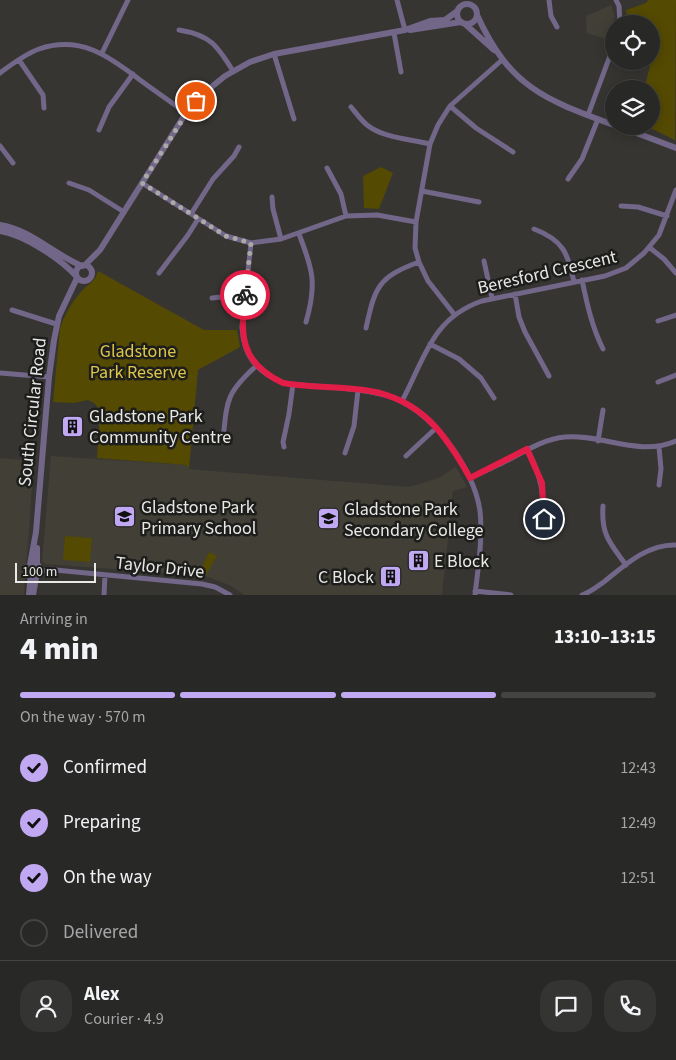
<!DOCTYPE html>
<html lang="en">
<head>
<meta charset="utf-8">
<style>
	:root { --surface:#282826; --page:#343432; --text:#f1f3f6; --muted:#a5a6a7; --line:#444443; --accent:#c1a8f3 }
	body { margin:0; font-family:"Source Sans 3",sans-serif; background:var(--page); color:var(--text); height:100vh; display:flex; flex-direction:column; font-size:19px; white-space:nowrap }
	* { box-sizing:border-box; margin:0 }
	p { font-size:16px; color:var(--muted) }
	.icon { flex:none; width:28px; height:28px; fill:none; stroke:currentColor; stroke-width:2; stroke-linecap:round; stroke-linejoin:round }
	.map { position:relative; height:595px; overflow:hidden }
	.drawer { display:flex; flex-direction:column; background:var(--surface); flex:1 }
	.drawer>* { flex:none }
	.tools { position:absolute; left:605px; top:15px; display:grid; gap:10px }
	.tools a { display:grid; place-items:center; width:55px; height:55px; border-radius:50%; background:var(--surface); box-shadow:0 2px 12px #0003,0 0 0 1px var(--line); font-size:25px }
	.scale { position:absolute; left:15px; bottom:12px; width:81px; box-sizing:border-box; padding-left:5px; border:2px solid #e8e8e6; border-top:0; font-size:14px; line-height:18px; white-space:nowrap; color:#e8e8e6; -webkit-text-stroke:4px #1d1d1b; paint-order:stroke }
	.pin { position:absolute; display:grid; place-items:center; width:42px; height:42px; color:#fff; margin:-21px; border:2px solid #fff; border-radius:50%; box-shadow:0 1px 5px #0007 }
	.courier { position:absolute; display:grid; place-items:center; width:50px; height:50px; margin:-25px; border:4px solid #e11d48; border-radius:50%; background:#fff; color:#222; box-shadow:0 1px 6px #0007 }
	.head em { font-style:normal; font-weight:800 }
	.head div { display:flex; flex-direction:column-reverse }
	.head { display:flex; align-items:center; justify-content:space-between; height:85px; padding:0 20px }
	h1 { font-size:32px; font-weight:800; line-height:38px }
	.bar { display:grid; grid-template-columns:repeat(4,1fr); gap:8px 5px; align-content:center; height:60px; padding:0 20px }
	.bar i { height:6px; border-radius:4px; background:var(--line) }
	.bar .on { background:var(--accent) }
	.bar p { grid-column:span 4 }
	.line { display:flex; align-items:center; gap:12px; padding:0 20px; border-top:1px solid var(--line) }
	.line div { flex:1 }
	.round { display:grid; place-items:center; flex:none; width:52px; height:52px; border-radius:20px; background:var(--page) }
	ol { padding:0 20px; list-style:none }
	li { display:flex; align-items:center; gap:15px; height:55px }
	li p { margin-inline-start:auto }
	li .icon { padding:5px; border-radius:50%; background:var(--accent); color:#111; stroke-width:4 }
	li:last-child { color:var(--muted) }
	li i { width:28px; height:28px; border:2px solid var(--line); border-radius:50% }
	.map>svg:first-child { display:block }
	.built { fill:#413f36 }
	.green { fill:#544a02 }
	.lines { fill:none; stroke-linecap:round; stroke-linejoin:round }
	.minor { stroke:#726788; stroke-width:5 }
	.tertiary { stroke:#726788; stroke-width:6 }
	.done { stroke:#aaa9a7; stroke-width:5; stroke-dasharray:0 9 }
	.route { stroke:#e11d48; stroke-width:6 }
	.labels { text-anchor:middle; stroke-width:5; stroke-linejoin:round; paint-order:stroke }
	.street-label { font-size:18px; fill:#e8e8e6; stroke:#1d1d1b }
	.park-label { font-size:18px; fill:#dbc649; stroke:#1d1d1b }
	.poi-label { font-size:18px; fill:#e8e8e6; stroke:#1d1d1b; text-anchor:start }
</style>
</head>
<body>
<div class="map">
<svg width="676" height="595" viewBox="0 0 676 595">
	<rect width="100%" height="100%" fill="#363532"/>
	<path class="built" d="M611,5L615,16L606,39L587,33L586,16Z
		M51,456L186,465L188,469L409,487L439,478L456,467L467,487L453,491L442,595H245L229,585L205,576L45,564L42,561Z
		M0,458L34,461L24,595H0Z"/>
	<path class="green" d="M648,0H676L675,140L646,126H651V89H644L655,47L651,35V24H647L646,21L627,20L626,10L646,3Z
		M381,167L393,173L379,209L364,208L363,176Z
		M98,271L204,330H237L240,347L198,370L189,469L186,465L97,458L100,410L94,403L88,400L74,403L53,402L60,328C64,316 72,302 80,293C88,283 94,284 98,271Z
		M65,536L92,538L90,562L63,560Z
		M209,552L217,556L207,574L200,571Z"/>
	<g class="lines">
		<path class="minor" d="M397,0L405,30
			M549,0L551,16L557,27
			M616,0L619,6L620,24
			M179,30C210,35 217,45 233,71
			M394,33L401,72
			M102,53L128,0
			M274,54L294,119
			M19,60L43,95L44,108
			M0,73C12,64 25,54 39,49C80,35 109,56 140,80C155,91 171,102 186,113
			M450,106L476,128L513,152
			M351,107C356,113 361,120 367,125C383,138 410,139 430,144
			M588,115L614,45
			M99,130L109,107L133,74
			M0,146L13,163
			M327,168L341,194L346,216
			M568,179L582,159L598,119
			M69,183L89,190L124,212
			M142,183L226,236L251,243L281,239L346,216L377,215L416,222
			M422,191L479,202
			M272,197L273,209L281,239
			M621,206L638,207L667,216
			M191,214L213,179L234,156L239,147
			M534,229C563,240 568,253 574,282
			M299,234C313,270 317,284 306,322
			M251,243L242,327C244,357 256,371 283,383C317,388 352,386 385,395C429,406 474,467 480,511C483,538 478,568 475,595
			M650,248L664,259L676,273
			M484,261L492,298
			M159,273L188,235L198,219
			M582,280C587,304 592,327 603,349
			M515,294L519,317L525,332L549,376
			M212,298L221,297L245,299
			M12,310L56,324
			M454,314L428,281L419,262L415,248L416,222L430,144L438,125L450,106L502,60
			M658,321L676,315
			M366,328C375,287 378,277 419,262
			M430,344L459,359L481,378L494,398
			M0,373L49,377
			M658,382L676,375
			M402,401C425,358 432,318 482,301L605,276L626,268L644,253L659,235L676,190
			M223,440C227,400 226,393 256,366
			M598,441L603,410
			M284,447L283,442L289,414L293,384
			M659,447L661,469L659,485
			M527,449C545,482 543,499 544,535
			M345,453L354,426L358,390
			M406,456L436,428
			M470,478C483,472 496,466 508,460C527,450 544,439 565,437C603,434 638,457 676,441
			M603,506C601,535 610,543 626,565
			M38,571L55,570L202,584L215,587L230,595
			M475,591L511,595
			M104,595L105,575
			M582,595C591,592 598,586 605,581C626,564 648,544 676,545"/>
		<path class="tertiary" d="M457 14a10 10 0 1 1 20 0a10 10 0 1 1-20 0Z
			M477,15C510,87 543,99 614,125
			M465,24L494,50
			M410,30L461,22
			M618,126L676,148
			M0,225C31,230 53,254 82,266
			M0,231C24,235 60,258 77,277
			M85,265L100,250L186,113L204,93L225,76L250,62L274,54L405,30L430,21L445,20L456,12
			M76 273a8 8 0 1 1 16 0a8 8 0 1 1-16 0Z
			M29 568a5 5 0 1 1 10 0a5 5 0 1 1-10 0Z
			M30,565L36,532L49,377L54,340L59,316L77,278
			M37,565V548
			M29,595L31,572
			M33,595L37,572"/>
	</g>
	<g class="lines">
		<path class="done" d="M196,101L181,122L142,183L226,236L251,243L245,295"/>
		<path class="route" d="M245,295C240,337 241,363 283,383C312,388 341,386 370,391C422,400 446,435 470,478L527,449L542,483L544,519"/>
	</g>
	<defs>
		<symbol id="building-square" viewBox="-11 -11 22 22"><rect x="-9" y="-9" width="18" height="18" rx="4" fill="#c1a8f3" stroke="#1d1d1b"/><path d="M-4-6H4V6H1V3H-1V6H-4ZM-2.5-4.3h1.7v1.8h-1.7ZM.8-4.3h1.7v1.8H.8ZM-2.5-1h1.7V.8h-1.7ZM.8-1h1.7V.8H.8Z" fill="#111"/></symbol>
		<symbol id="school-square" viewBox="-11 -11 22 22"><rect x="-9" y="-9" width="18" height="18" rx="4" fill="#c1a8f3" stroke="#1d1d1b"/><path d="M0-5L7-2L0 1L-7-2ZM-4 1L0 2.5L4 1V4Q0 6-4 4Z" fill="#111"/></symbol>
	</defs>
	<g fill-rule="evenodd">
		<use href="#building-square" x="60" y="414" width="25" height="25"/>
		<use href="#school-square" x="112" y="504" width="25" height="25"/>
		<use href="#school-square" x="316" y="506" width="25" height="25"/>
		<use href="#building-square" x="406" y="548" width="25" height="25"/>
		<use href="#building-square" x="378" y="564" width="25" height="25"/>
	</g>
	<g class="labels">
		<g class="street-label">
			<text transform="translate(547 272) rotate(-13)" y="6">Beresford Crescent</text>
			<text transform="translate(32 412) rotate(-84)" y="6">South Circular Road</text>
			<text transform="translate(160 567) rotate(6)" y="6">Taylor Drive</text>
		</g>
		<g class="park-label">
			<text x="138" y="357">Gladstone<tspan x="138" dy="21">Park Reserve</tspan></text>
		</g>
		<g class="poi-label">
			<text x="89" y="422">Gladstone Park<tspan x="89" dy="21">Community Centre</tspan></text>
			<text x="141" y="513">Gladstone Park<tspan x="141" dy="21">Primary School</tspan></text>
			<text x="344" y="515">Gladstone Park<tspan x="344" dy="21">Secondary College</tspan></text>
			<text x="434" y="567">E Block</text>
			<text x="374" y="583" text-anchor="end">C Block</text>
		</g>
	</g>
</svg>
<div class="tools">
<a><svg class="icon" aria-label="locate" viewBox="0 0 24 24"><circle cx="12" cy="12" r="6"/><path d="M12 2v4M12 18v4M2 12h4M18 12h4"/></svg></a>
<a><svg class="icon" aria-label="layers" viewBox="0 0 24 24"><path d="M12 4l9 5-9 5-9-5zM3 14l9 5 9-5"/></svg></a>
</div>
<div class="scale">100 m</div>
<div class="pin" style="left:196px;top:101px;background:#ea580c"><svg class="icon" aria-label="bag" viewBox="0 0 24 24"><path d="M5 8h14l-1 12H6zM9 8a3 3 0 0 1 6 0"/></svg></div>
<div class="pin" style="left:544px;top:519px;background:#1f2937"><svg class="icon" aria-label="home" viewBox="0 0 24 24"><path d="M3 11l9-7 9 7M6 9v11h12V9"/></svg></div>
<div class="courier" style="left:245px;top:295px"><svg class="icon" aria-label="bike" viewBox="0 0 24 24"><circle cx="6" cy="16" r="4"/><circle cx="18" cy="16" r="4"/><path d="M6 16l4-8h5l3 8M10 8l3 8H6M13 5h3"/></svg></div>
</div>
<section class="drawer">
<div class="head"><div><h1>4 min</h1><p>Arriving in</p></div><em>13:10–13:15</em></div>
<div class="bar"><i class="on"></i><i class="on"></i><i class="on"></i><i></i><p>On the way · 570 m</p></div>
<ol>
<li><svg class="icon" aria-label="check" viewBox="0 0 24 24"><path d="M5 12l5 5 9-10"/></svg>Confirmed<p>12:43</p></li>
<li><svg class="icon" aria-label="check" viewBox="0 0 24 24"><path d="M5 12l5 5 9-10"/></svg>Preparing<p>12:49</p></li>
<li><svg class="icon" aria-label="check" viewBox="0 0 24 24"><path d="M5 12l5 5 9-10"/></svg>On the way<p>12:51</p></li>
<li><i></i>Delivered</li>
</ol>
<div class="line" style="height:90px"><a class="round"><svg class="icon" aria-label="person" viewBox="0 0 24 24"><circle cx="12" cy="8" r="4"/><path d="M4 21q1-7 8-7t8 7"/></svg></a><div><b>Alex</b><p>Courier · 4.9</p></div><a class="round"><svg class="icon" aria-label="chat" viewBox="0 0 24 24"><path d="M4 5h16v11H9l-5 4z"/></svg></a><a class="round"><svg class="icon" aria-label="phone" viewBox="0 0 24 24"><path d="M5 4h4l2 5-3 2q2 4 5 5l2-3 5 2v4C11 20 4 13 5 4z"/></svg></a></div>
</section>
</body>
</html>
